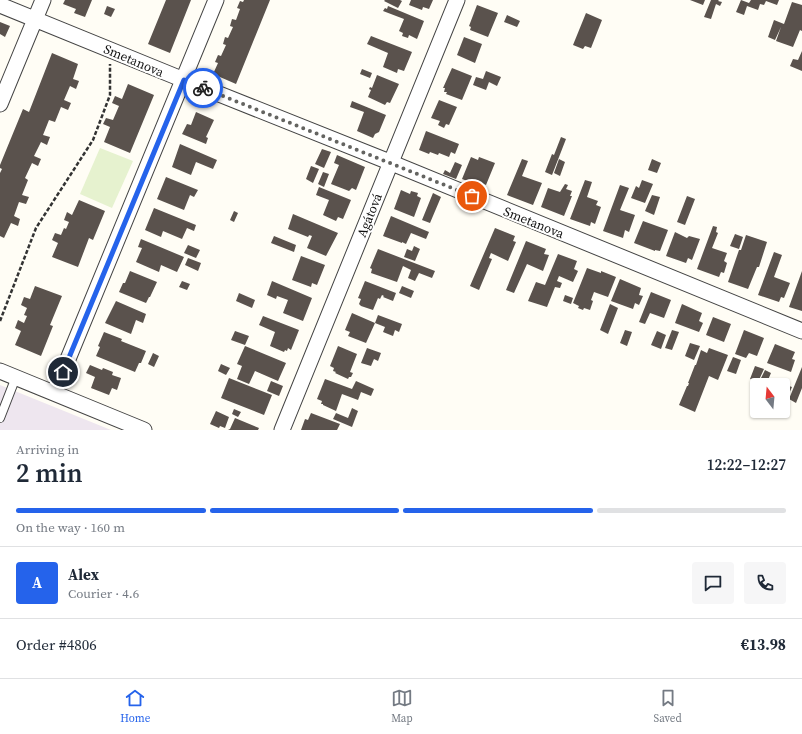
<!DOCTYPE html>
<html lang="en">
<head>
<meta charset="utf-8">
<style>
	:root { --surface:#fff; --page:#f6f6f7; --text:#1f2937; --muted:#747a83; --line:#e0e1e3; --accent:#2563eb }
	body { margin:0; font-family:"Source Serif 4",serif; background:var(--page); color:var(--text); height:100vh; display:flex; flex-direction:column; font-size:15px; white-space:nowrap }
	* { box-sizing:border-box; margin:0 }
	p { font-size:13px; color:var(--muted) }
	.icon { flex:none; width:22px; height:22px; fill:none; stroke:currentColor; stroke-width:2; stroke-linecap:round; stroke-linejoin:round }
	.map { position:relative; height:430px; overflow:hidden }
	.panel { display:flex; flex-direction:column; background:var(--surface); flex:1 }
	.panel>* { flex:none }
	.needle { width:26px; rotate:344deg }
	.buttons { position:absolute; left:750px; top:378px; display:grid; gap:8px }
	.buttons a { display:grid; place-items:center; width:40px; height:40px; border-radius:4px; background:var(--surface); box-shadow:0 1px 3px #0004; font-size:20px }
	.pin { position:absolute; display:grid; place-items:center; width:34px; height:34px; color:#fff; margin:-17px; border:2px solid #fff; border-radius:50%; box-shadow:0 1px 4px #0007 }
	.courier { position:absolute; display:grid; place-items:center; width:40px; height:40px; margin:-20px; border:3px solid #2563eb; border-radius:50%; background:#fff; color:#222; box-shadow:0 1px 5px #0007 }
	.overview em { font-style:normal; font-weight:600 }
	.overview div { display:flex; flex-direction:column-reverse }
	.overview { display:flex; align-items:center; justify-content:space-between; height:68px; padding:0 16px }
	h1 { font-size:26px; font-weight:600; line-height:30px }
	.bar { display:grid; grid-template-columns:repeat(4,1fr); gap:6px 4px; align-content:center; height:48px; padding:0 16px }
	.bar i { height:5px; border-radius:3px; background:var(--line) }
	.bar .on { background:var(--accent) }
	.bar p { grid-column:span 4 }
	.line { display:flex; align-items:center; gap:10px; padding:0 16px; border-top:1px solid var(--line) }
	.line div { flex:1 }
	.round { display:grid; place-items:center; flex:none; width:42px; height:42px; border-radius:4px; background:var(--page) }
	.dock { display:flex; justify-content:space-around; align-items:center; height:56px; border-top:1px solid var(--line); background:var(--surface); font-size:11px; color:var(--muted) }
	.dock a { display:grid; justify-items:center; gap:2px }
	.dock .on { color:var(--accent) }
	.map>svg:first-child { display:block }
	.industrial { fill:#eee6ef }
	.pitch { fill:#e6f2cf }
	.building { fill:#5a524d }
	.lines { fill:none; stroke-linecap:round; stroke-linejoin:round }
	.service-casing { stroke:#444; stroke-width:10 }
	.minor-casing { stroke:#444; stroke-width:17 }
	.path { stroke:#333; stroke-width:2.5; stroke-dasharray:4 2; stroke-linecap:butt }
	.service { stroke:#fff; stroke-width:8 }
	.minor { stroke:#fff; stroke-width:15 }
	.done { stroke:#646461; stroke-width:4; stroke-dasharray:0 7.2 }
	.route { stroke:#2563eb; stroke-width:5 }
	.labels { text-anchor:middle; stroke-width:4; stroke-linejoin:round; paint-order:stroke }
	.street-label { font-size:13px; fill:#111; stroke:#fff }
</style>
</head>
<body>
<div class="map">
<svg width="802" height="430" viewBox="0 0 802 430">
	<rect width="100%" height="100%" fill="#fffdf5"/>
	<path class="industrial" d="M0,385L111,430H0Z"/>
	<path class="pitch" d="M100,148L133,161L112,208L80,194Z"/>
	<path class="building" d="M65,0H92L85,17L74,13L76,9L63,4Z
		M166,0H191L170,53L148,44Z
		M244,0H270L236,84L213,74L218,63L215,62L218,55L221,56L226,45L223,44L225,37L228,38L233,27L230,26L232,19L236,20L240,9L237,8L240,1L243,2Z
		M385,0H400L402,1L398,8L384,1Z
		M411,0H433L429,9L423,7L422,10L409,5Z
		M690,0H705L703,5Z
		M711,0H719L718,1L722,2L720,6L716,4L711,19L704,17Z
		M741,0L749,3L751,0H779L777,5L766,1L764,5L760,4L758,10L747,6L744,15L736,12Z
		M792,2L802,5V31L800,30L793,47L776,41L781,27L775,40L768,37L774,20L784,24Z
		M477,5L498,13L488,37L470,30L471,27L469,26Z
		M107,6L115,9L111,17L104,14Z
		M388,6L424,21L417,39L409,35L408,38L402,36L403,33L399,31L404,19L383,11L385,8L387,9Z
		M586,13L602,20L591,48L585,46L583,49L573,45Z
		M507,15L520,21L517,27L504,22Z
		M0,22L10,26L5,37L0,34Z
		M371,36L412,52L404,71L398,69L397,73L383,67L388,53L367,44Z
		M464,37L482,44L475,63L457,55Z
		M802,51V71L790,66L793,59L798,60Z
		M52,53L78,64L73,79L79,81L76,89L70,86L64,100L71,103L68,110L61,107L55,122L49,120L43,135L50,137L47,145L41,142L34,156L41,159L38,166L32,163L25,178L28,180L22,195L29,197L26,204L19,202L14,216L20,219L18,226L11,223L4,238L0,236V173L2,169L0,168V165L23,109L29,112Z
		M452,68L472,76L462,100L446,94L447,92H444L445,88H443Z
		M362,69L372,73L370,78L360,74Z
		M486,71L501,77L497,86L489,82L486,90L473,85L476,77L483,79Z
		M377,75L399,84L390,103L387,102L385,105L368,97L371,90L369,89L370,87L372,88Z
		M128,84L154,95L130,153L104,142L110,127L103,124L106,118L113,120L119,106L112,103L115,96L122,99Z
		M439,100L457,107L449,125L446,124L444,128L438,125L440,121L431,118Z
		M352,101L386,115L379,132L375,134L373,138L357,131L364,112L350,107Z
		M196,112L214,120L206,137L208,138L206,144L182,134L187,124L191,125Z
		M426,131L459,144L455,154L451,152L449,157L439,153L438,155L430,152L429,154L419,150Z
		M561,137L566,139L552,175L545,172L552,154L554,155Z
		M180,144L217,160L213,169L196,162L191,175L172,167Z
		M322,149L331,152L324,168L315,164Z
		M337,155L365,167L356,190L352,188L349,191L331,184L339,165L334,163Z
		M471,157L478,160L479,157L495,163L486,185L471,179L470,182L462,179Z
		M522,159L528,161L522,176L542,183L533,205L507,195Z
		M559,159L565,162L560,176L554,173Z
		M652,159L661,163L657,173L648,170Z
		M455,162L462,165L456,179L443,174L445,170L450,173Z
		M311,166L319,169L313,183L306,179Z
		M323,172L329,174L324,187L318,184Z
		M166,177L198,190L194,197L190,195L184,210L157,199Z
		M585,180L592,182L587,197L598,201L596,205L601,207L595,224L591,222L590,226L570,219Z
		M642,180L653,184L645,203L631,198L636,186L639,188Z
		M565,184L568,185L566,189L572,191L570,196H572L564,216L541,207L548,188L560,192Z
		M620,185L629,188L620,210L635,215L629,232L625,230L623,238L603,231Z
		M319,187L351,200L343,219L338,217L336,221L323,215L329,200L316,195Z
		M401,190L410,194L411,191L418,193L417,196L421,198L414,217L394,209Z
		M433,193L441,197L430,223L422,220Z
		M652,195L660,197L654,215L645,211Z
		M687,196L695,199L685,225L677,222Z
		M79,200L105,211L93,240L89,238L78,267L52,257L58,243L52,240L55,233L61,235L64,228L66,229L69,222L64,220L67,212L72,215Z
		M154,208L196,225L194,231L187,228L182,239L163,231L161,237L145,230Z
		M234,211L238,213L234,222L230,220Z
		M293,214L338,233L326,256L307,248L312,236L309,235L311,232L308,237L288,229Z
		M391,216L429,232L426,239L411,233L406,244L402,242V243L383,236Z
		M643,221L668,230L660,251L655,250V251L634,243Z
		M713,226L717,227L716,232L718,233L712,248L727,253L724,261L727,263L724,273L721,272L719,277L697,269Z
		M495,228L515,236L513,241L516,242L508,261L491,253L489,258L492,259L479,290L470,286Z
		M675,232L687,238L689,236L700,239L692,260L688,258L686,263L666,256Z
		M735,234L743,237L739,249L730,246Z
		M746,235L767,242L759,267H757L748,289L728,282L739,250H741Z
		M274,236L296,245L294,252L271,243Z
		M141,239L184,257L177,272L161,265L159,272L136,262L142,248L138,247Z
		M526,241L546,249L544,254L549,255L543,271L527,264L514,293L506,290Z
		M188,245L200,250L196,258L184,253Z
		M414,246L420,249L415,261L404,257L407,249L412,251Z
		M378,249L435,271L432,278L419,273L415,281L408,278L411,270L403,266L397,282L371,273L372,269L370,268Z
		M774,252L782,255L774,277L790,283L784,298L781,297L779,302L758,295Z
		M558,254L577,261L574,269L578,271L573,282L559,276L557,281L562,283L560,288L555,287L547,307L528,301L536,282L545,285Z
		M301,256L325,265L317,285L312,283L311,287L292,280Z
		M188,258L201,263L198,271L185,265Z
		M587,268L601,273V271L616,277L608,297L594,292L591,300L593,301L590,310L584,308L583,310L578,308L579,306L573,303Z
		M130,271L157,282L150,297H149L146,303L119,292L123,283H125Z
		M802,271V311L789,307Z
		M620,279L641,288L639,295L643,296L639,305L635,303L633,309L611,301Z
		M182,281L190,284L187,290L179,287Z
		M272,281L312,298L303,321L283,313L288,300L277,296L276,299L267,295Z
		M365,281L396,293L393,301L383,297L384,296L382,295L380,299L378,298L373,310L361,306L359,304L361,299L358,298Z
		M35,286L62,296L50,325L53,326L41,356L15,345L21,331L15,328L18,320L24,323L27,316L24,315L27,308L21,305L24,297L30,299Z
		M402,286L414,291L411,298L399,293Z
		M651,292L671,300L664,318L650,313L645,324L639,322Z
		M239,293L255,300L252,308L236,301Z
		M565,295L573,298L571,304L563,301Z
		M116,301L146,314L143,323L136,320L131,334L105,323Z
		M610,304L618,308L608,334L600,330Z
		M682,304L702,313L699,321L703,323L699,332L675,323Z
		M352,313L375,323L366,343L348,336L350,332L345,330Z
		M378,315L402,324L399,332L395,330L393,336L383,332L385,327L375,323Z
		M263,316L299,330L291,350L288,348L287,351L285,350L284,352L270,346L275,332L259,325Z
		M713,317L731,324L724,342L706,335Z
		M625,330L632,332L627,346L620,343Z
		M672,330L679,332L672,350L665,348Z
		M744,330L764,338L757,356L749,353L746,358L735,354Z
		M235,331L249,336L245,345L231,340Z
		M657,331L666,335L661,349L651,345Z
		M104,332L122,339L121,341L146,351L141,363H139L135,372L96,356L100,347L98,346Z
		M690,343L700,346L694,360L685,356Z
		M775,344L795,352L792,359L795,360L791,372L767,363Z
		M245,346L286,363L278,381L255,371L249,384L237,379L242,366L237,364Z
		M338,346L357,354L350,372L353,373L351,377H349L348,379L335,373L336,372L333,371L334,368L330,366Z
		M367,348L381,353L378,361L374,359L371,366L361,363Z
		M709,348L728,355L718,380L709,376L695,412L679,405L687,386H688L689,383H688L695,365H696L701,350L707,353Z
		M153,353L159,356L154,367L148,364Z
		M733,357L741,360L736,374L727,371Z
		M221,364L230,368L226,375L218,371Z
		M90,365L102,370L103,368L113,372L112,375L121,378L117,390L112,388L109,395L91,388L95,377L86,373Z
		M755,366L764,369L758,382L750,379Z
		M802,367V388L796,403L789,399Z
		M765,370L771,373L768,380L761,378Z
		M229,378L272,395L264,415L221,398Z
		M325,379L352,389L356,381L374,389L371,396L361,392L358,400L342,394L336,411L323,405V404H321L322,401L317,399Z
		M271,381L283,386L279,396L267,391Z
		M786,385L792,387L788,396L783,394Z
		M352,408L358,411L352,427L333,419L336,413L348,418Z
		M234,409L241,412L238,417L232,414Z
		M216,411L229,417L225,428L220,426L219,428L210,424Z
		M311,413L340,424L337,430H301L305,419L308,420Z
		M235,418L259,428L258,430H228L230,429Z"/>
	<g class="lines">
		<defs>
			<path id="service" d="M0,418L16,377"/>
			<path id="minor" d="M0,5L184,80L382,159L802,331
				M0,104L43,0
				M0,371L144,430
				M54,393L216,0
				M282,430L457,0"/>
		</defs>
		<use href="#service" class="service-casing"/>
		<use href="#minor" class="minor-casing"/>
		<path class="path" d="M0,321L36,228L93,140L110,95V64"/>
		<use href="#service" class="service"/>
		<use href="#minor" class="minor"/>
	</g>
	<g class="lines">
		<path class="done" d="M203,88L472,196"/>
		<path class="route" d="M63,372L184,80L203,88"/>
	</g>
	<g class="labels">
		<g class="street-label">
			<text transform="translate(134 60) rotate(23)" y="5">Smetanova</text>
			<text transform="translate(369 215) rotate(-68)" y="5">Agátová</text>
			<text transform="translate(534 222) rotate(22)" y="5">Smetanova</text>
		</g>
	</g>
</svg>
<div class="buttons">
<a><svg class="needle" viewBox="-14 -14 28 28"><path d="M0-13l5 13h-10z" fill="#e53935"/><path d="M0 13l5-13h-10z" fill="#747a83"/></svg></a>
</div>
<div class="pin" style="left:472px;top:196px;background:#ea580c"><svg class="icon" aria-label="bag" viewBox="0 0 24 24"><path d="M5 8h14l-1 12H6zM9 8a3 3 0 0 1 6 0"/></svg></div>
<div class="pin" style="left:63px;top:372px;background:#1f2937"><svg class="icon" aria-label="home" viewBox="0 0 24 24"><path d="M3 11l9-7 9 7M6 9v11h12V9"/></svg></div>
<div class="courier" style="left:203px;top:88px"><svg class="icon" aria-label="bike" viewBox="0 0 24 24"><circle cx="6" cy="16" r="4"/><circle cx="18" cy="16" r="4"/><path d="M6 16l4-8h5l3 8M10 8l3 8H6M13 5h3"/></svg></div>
</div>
<section class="panel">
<div class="overview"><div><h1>2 min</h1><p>Arriving in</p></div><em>12:22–12:27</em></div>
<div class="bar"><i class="on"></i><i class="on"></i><i class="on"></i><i></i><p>On the way · 160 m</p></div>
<div class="line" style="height:72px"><b class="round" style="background:var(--accent);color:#fff">A</b><div><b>Alex</b><p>Courier · 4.6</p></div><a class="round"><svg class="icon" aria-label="chat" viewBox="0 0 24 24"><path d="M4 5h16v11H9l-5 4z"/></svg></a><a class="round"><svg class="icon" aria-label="phone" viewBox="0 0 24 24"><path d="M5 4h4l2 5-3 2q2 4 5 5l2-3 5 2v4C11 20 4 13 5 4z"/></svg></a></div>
<div class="line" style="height:52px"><div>Order #4806</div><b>€13.98</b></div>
</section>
<nav class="dock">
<a class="on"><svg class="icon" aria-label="home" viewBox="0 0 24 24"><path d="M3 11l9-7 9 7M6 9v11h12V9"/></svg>Home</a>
<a><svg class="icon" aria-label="map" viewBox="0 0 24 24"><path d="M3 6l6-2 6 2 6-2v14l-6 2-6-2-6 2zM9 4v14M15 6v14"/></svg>Map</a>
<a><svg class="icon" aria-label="saved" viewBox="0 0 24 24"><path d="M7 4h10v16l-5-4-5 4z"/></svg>Saved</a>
</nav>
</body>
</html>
